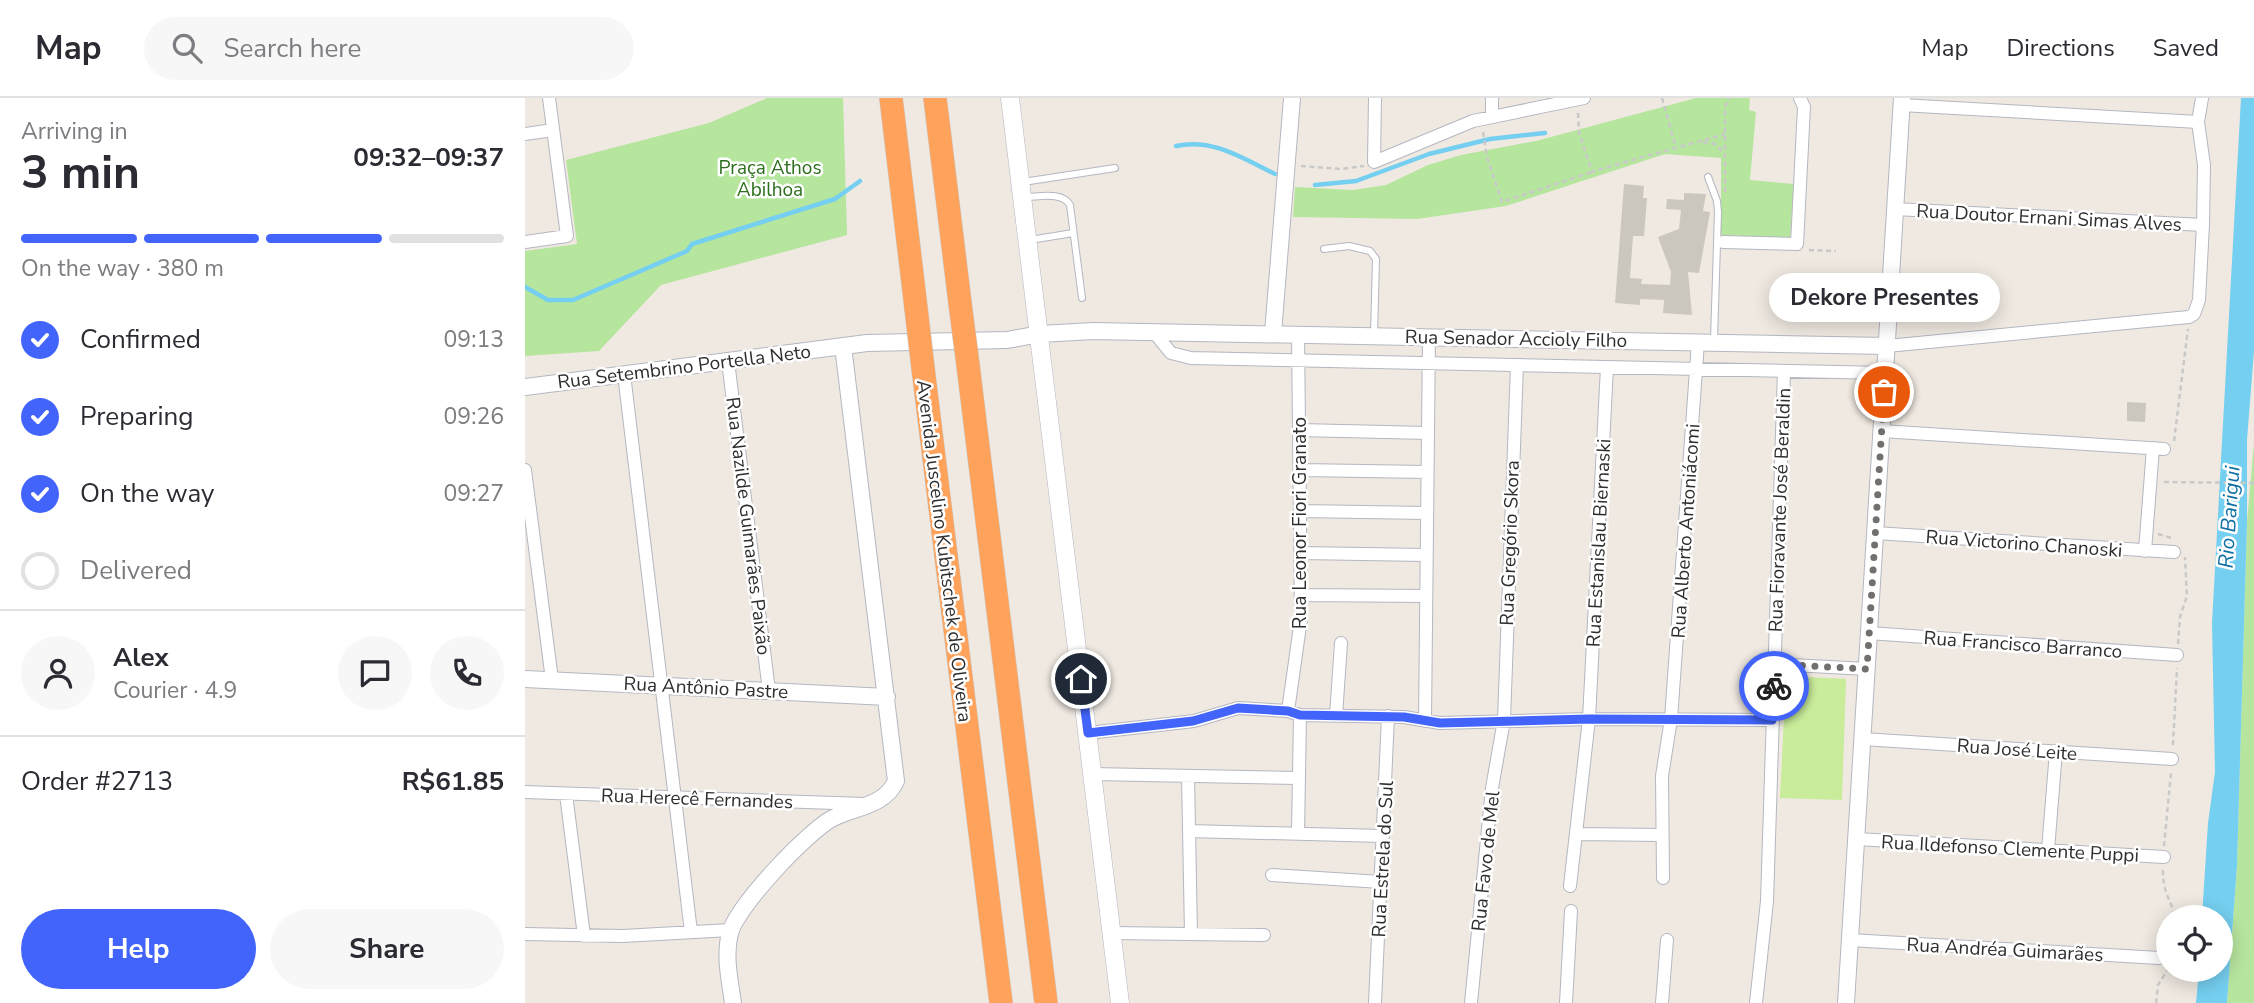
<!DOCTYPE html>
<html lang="en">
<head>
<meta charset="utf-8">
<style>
	:root { --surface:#fff; --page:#f7f7f7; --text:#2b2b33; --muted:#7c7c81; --line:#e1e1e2; --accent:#4264fb }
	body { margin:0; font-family:"Nunito Sans",sans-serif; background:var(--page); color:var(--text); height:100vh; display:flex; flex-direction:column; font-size:26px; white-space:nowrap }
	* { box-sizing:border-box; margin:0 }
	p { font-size:23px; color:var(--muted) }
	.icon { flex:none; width:38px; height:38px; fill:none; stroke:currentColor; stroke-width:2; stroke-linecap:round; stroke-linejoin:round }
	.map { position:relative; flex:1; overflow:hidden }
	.panel { display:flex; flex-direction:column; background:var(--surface); width:525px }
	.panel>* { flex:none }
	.tools { position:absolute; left:1631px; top:807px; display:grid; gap:14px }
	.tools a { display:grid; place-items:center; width:77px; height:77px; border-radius:50%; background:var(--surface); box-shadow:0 4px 18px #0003; font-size:35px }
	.pin { position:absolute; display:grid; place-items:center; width:60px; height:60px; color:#fff; margin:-30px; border:4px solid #fff; border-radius:50%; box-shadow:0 2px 7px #0007 }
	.courier { position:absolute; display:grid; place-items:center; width:70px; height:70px; margin:-35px; border:5px solid #4264fb; border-radius:50%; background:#fff; color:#222; box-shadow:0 2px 9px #0007 }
	.bubble { position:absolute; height:49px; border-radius:24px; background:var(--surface); box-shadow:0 4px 18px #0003; font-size:23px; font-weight:700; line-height:49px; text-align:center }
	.headline em { font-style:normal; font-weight:700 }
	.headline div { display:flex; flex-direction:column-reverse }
	.headline { display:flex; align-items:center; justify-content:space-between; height:119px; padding:0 21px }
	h1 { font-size:46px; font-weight:700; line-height:52px }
	.bar { display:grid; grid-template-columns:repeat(4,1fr); gap:10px 7px; align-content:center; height:84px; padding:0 21px }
	.bar i { height:9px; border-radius:5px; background:var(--line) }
	.bar .active { background:var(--accent) }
	.bar p { grid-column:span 4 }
	.line { display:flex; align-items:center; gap:18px; padding:0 21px; border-top:2px solid var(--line) }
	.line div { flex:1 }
	.round { display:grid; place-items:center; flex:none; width:74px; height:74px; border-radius:37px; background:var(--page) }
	ol { padding:0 21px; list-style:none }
	li { display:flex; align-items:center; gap:21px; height:77px }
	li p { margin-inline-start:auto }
	li .icon { padding:7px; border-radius:50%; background:var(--accent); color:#fff; stroke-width:4 }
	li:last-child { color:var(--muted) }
	li i { width:38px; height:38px; border:4px solid var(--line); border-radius:50% }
	.cta { display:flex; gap:14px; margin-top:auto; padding:14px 21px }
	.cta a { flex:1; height:80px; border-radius:42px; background:var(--accent); color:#fff; font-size:28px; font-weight:700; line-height:80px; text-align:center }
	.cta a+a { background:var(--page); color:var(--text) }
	header { display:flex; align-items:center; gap:42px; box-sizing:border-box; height:98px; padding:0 35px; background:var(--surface); border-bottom:2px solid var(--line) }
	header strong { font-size:33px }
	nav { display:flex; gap:38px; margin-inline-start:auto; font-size:24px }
	.search { width:490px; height:63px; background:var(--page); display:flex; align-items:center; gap:18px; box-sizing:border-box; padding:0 24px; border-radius:38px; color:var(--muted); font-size:26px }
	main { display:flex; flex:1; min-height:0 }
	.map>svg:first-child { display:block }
	.green { fill:#b6e59e }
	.pitch { fill:#c9ec9a }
	.water { fill:#75cff0 }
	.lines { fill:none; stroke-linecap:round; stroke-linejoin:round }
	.stream { stroke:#75cff0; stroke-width:4.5 }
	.building { fill:#cbc7bf }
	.service-casing { stroke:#b4b7c1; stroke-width:8 }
	.minor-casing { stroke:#b4b7c1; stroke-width:14 }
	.tertiary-casing { stroke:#b4b7c1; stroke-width:18 }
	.secondary-casing { stroke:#b4b7c1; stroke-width:19 }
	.motorway-casing { stroke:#c9c9c9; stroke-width:24 }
	.path { stroke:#c9c9c9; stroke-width:2.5; stroke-dasharray:5 3.5; stroke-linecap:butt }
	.service { stroke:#fff; stroke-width:6 }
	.minor { stroke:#fff; stroke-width:12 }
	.tertiary { stroke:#fff; stroke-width:16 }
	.secondary { stroke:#fff; stroke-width:18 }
	.motorway { stroke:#ffa35c; stroke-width:23 }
	.motorway-bridge-casing { stroke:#c9c9c9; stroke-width:24; stroke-linecap:butt }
	.motorway-bridge { stroke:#ffa35c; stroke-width:23 }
	.done { stroke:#726f6d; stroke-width:7; stroke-dasharray:0 12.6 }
	.route { stroke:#4264fb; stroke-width:9 }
	.labels { text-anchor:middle; stroke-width:5; stroke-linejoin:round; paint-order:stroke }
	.park-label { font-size:19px; fill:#2c6e1b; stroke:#fff }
	.street-label { font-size:19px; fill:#2e2e2e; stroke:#fff }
	.water-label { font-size:21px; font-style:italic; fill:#0d6fa3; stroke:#fff }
</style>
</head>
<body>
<header>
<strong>Map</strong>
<div class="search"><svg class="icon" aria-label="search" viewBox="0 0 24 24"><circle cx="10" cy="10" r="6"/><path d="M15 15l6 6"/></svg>Search here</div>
<nav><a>Map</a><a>Directions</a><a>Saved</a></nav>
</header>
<main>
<section class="panel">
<div class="headline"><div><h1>3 min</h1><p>Arriving in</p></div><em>09:32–09:37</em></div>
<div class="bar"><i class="active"></i><i class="active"></i><i class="active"></i><i></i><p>On the way · 380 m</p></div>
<ol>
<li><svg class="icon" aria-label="check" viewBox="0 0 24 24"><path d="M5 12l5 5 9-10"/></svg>Confirmed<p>09:13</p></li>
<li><svg class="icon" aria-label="check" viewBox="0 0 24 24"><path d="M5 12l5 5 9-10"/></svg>Preparing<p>09:26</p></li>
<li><svg class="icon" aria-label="check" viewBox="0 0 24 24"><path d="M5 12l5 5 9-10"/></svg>On the way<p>09:27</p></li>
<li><i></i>Delivered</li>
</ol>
<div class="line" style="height:126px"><a class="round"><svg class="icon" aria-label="person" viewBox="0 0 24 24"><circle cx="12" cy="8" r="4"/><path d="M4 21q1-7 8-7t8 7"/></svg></a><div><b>Alex</b><p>Courier · 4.9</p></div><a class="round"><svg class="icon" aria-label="chat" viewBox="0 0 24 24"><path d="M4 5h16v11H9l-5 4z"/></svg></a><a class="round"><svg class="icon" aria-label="phone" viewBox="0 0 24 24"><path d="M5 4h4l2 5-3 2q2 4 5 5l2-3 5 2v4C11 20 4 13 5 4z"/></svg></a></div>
<div class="line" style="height:91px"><div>Order #2713</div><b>R$61.85</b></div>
<div class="cta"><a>Help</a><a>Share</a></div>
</section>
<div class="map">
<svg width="1729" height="905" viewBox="0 0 1729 905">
	<rect width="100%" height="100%" fill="#efe9e1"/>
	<path class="green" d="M242,0H318L322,137L136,187L74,253L0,258V153L52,146L41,62L184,25Z
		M1171,0H1225L1224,12L1231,14L1225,82L1269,86L1265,140L1196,137V60L1140,56L981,108L892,121L768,119L770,89L828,92L861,87L903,67L936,57L1011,43Z
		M1729,345V905H1702L1712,767L1722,424Z"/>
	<path class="pitch" d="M1261,578L1321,581L1317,702L1255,700Z"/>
	<path class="water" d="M1716,0H1729V253L1722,342V424L1712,767L1702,905H1671L1674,872H1696V819H1677L1683,725L1690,674L1687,525Z"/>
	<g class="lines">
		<path class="stream" d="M651,48C688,40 717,60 750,76
			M790,87L831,83L904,56L965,41L1020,35
			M0,189L23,202H48L162,153L167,146L310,101L335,83"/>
	</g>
	<path class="building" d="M1099,86L1119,88L1118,100H1122L1119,138H1108L1105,180L1117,181L1116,186L1145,187L1146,174L1133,139L1154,131L1156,112L1141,111L1142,101L1159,102V95L1181,96L1178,113L1185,114L1174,175L1163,174L1167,217L1138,215L1139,202L1115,201V207L1090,205Z
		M1602,304L1621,305L1620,324L1602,323Z"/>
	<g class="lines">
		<defs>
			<path id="service" d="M1183,79L1192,103L1193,114L1189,242
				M498,84L590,70
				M499,99C514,99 537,93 545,107L557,200
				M505,142L548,135
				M799,151L824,148L845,153L851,161L849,236"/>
			<path id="minor" d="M850,0L849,64L948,23L1059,0
				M967,0V17
				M1376,7L1673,24
				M0,36L28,32
				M1370,111L1678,127
				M0,144L42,138L24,0
				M1198,144L1272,146L1279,9L1275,0
				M628,233L646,255L666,260L1360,275
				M1362,248L1664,219L1669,216L1674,202L1678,127L1679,67L1673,24L1677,0
				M203,263L244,593
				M99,276L166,834
				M774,332L903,335
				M1356,333L1639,351
				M0,372L27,582
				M775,372L902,374
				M775,413L902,415
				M1350,435L1649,454
				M1620,453L1628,350
				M776,455L901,457
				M776,497L901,498
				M1344,535L1652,557
				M1249,566L1342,571
				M763,613L776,521L773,235
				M811,618L816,545
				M900,623L904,238
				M563,635L669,623L713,610L763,613L775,617L879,619L915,625L1064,621L1247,622
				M1338,641L1647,661
				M568,676L774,680
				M663,678L666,836
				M0,694L339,706
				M41,696L59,838
				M664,733L858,738
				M773,736L775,617
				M1051,736L1136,737
				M1332,741L1639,759
				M1523,752L1531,653
				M747,777L856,784
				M1138,780L1137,678L1146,621L1173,244
				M1045,788L1064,621L1082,269
				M587,835L739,837
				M0,836L98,838L205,832
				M1325,842L1634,860
				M850,905L863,618
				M946,905L967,690L979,622L992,267
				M1041,905L1046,813
				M1137,905L1142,842
				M1231,905L1242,803L1259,273"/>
			<path id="tertiary" d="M748,235L767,0
				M0,289L342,245L482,242L515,236L568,233L1362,248
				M0,581L362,599
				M208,905C205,883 199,858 205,835C212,808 283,733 308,720C330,709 360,708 371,683L318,248
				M1321,905L1377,0"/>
			<path id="secondary" d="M485,0L595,905"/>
			<path id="motorway" d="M366,0L391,210
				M410,0L435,205
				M443,267L521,905
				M398,270L476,905"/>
		</defs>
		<use href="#service" class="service-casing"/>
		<use href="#minor" class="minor-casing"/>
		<use href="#tertiary" class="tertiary-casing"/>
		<use href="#secondary" class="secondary-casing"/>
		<use href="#motorway" class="motorway-casing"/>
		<path class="path" d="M1137,0L1151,50
			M1053,15L1054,34L1067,74C1111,60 1156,49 1200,36
			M958,34L962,59L977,104L1067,74
			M1178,44L1190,46L1199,55
			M776,68L816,71L839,68
			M1200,94V9L1204,0
			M1284,152L1311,153
			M1649,343L1663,231
			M1639,384L1729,385
			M1633,436L1647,440
			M1653,546L1655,519L1662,498L1660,459
			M1648,647L1652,570
			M1639,748L1646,675
			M1638,772C1638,796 1645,799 1650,819
			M1631,905L1633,887L1643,871"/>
		<use href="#service" class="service"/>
		<use href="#minor" class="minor"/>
		<use href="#tertiary" class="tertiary"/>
		<use href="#secondary" class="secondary"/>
		<use href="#motorway" class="motorway"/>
		<defs>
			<path id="motorway-bridge" d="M435,205L443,267
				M391,210L398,270"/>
		</defs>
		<use href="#motorway-bridge" class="motorway-bridge-casing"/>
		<use href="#motorway-bridge" class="motorway-bridge"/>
	</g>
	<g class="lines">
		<path class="done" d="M1249,588V566L1342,571L1359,294"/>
		<path class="route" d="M556,581L563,635L668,623L713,610L763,613L775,617L879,619L915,625L1064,621L1247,622L1249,588"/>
	</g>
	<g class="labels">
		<g class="park-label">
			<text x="245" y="76">Praça Athos<tspan x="245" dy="22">Abilhoa</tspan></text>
		</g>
		<g class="street-label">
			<text transform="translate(1524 119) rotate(3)" y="7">Rua Doutor Ernani Simas Alves</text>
			<text transform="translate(991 240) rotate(1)" y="7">Rua Senador Accioly Filho</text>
			<text transform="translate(159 268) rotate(-7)" y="7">Rua Setembrino Portella Neto</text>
			<text transform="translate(1254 412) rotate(-88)" y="7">Rua Fioravante José Beraldin</text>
			<text transform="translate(774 425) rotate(-90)" y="7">Rua Leonor Fiori Granato</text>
			<text transform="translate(224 428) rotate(83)" y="7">Rua Nazilde Guimarães Paixão</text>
			<text transform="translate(1160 433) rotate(-86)" y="7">Rua Alberto Antoniácomi</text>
			<text transform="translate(984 445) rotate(-88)" y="7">Rua Gregório Skora</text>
			<text transform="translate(1073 445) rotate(-87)" y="7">Rua Estanislau Biernaski</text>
			<text transform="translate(1499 445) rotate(4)" y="7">Rua Victorino Chanoski</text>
			<text transform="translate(420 453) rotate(83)" y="7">Avenida Juscelino Kubitschek de Oliveira</text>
			<text transform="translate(1498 546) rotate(4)" y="7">Rua Francisco Barranco</text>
			<text transform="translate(181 589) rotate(3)" y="7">Rua Antônio Pastre</text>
			<text transform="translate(1492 651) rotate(4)" y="7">Rua José Leite</text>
			<text transform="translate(172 700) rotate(2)" y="7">Rua Herecê Fernandes</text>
			<text transform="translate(1485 750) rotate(3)" y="7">Rua Ildefonso Clemente Puppi</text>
			<text transform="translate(857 761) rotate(-87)" y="7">Rua Estrela do Sul</text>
			<text transform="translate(960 763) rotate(-84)" y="7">Rua Favo de Mel</text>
			<text transform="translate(1480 851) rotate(3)" y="7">Rua Andréa Guimarães</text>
		</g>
		<g class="water-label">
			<text transform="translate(1704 419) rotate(-86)" y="7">Rio Barigui</text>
		</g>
	</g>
</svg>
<div class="tools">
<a><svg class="icon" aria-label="locate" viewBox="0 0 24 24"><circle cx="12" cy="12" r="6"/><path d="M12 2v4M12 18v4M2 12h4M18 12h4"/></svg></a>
</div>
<div class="pin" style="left:1359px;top:294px;background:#ea580c"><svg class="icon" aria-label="bag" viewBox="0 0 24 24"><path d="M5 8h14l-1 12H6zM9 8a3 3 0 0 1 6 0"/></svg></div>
<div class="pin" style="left:556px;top:581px;background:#1f2937"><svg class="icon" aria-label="home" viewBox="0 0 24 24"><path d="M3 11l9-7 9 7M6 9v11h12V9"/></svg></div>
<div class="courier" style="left:1249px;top:588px"><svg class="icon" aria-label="bike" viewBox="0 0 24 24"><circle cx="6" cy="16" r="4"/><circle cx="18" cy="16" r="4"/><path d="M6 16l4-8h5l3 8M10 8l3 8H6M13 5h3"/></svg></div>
<div class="bubble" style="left:1244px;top:175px;width:231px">Dekore Presentes</div>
</div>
</main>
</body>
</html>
